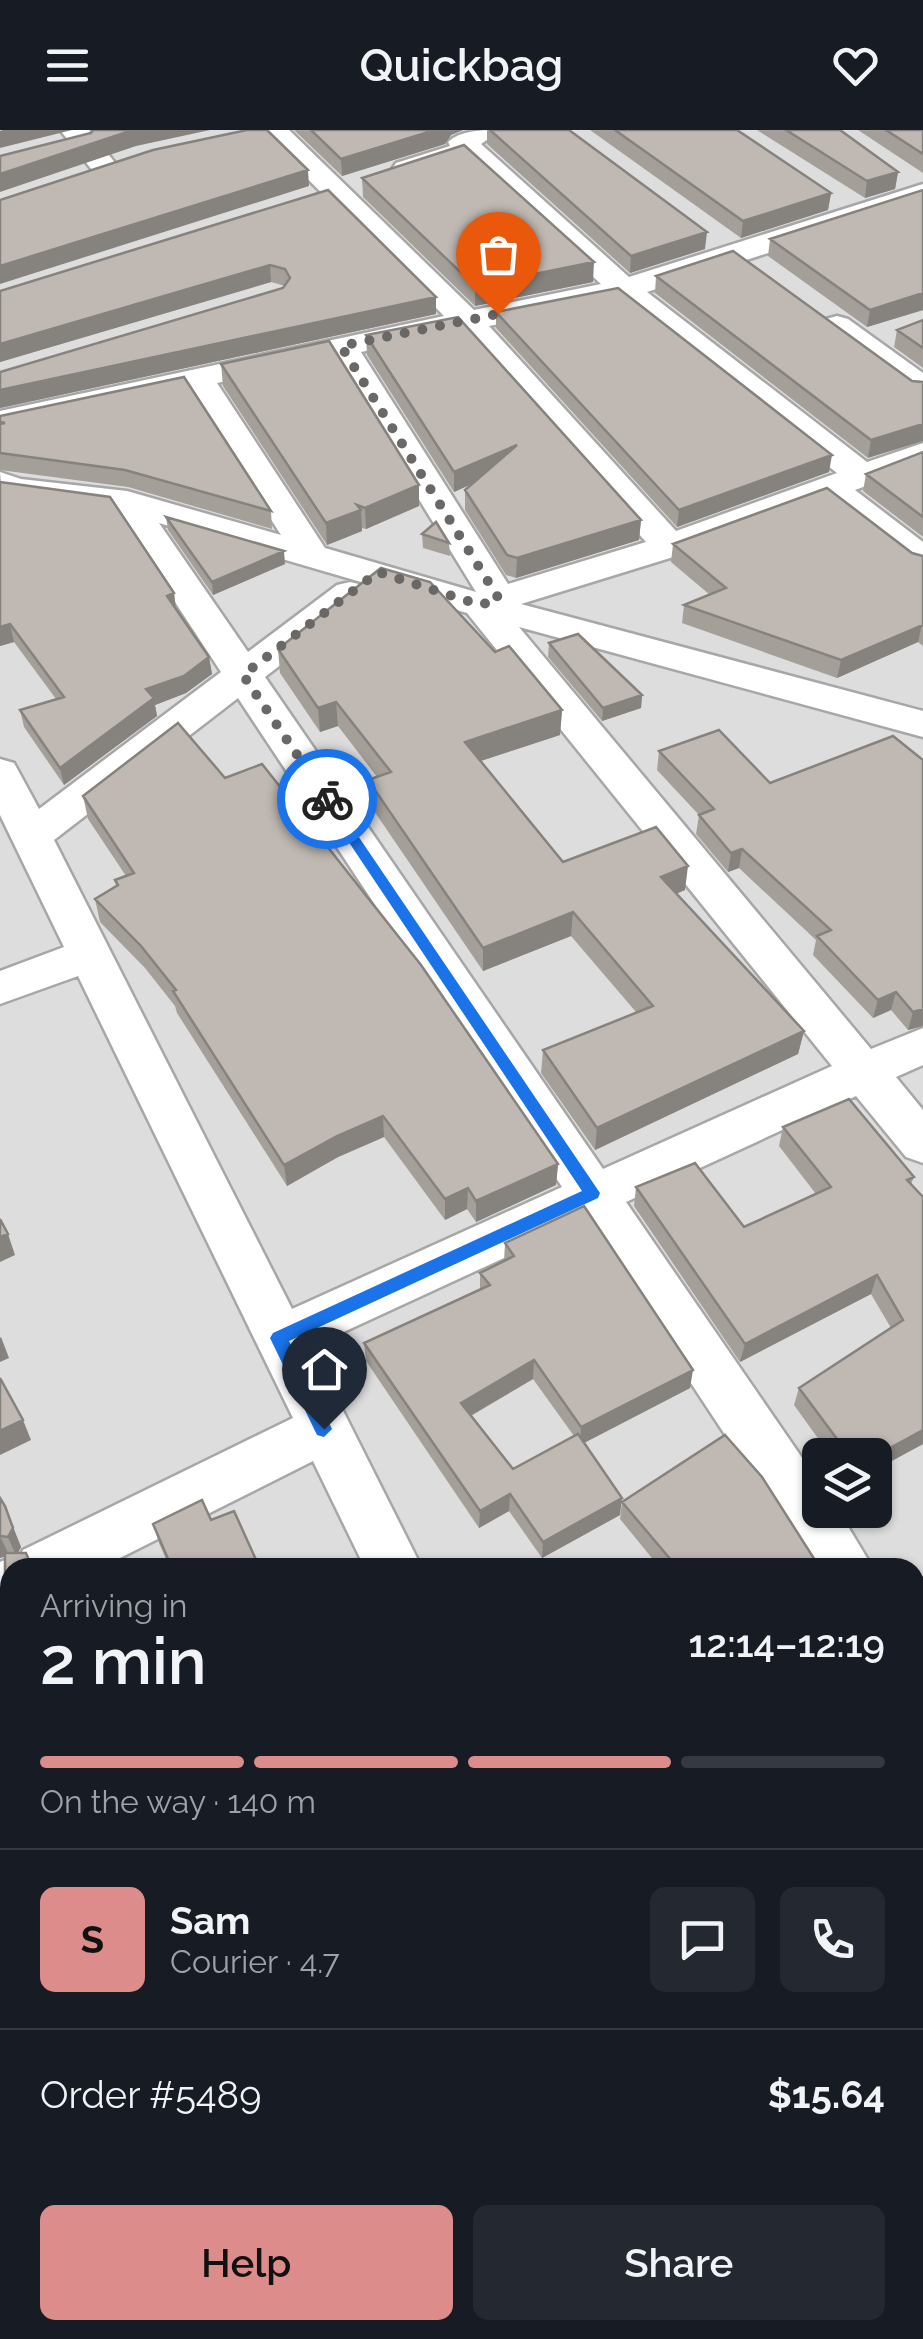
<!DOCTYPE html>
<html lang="en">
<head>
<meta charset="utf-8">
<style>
	:root { --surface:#171b24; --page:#242831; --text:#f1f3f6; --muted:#9ea1a6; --line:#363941; --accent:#dd8c8c }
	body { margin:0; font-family:Raleway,sans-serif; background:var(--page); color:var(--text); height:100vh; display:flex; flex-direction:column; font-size:38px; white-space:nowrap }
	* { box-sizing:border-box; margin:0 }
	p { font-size:32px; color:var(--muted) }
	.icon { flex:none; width:55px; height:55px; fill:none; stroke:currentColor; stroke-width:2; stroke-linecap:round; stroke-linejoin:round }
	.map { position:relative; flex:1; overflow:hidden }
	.details { position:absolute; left:0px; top:1428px; width:925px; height:782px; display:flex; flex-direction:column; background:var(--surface); border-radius:30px 30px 0 0; box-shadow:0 2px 8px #0004 }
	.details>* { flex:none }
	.buttons { position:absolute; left:802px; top:1308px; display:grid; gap:20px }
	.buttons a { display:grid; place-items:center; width:90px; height:90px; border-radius:15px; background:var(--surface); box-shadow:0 2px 8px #0004; font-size:50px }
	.pin { position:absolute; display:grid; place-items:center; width:85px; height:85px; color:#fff; margin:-102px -42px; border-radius:50% 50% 50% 0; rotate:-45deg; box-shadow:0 0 10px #0007 }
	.pin .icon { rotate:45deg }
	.courier { position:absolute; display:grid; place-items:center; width:100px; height:100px; margin:-50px; border:8px solid #1a73e8; border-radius:50%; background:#fff; color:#222; box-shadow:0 2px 12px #0007 }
	.headline em { font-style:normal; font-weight:600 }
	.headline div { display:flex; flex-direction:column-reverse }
	.headline { display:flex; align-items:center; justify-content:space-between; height:170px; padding:0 40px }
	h1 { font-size:65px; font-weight:600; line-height:75px }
	.bar { display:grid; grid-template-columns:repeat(4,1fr); gap:15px 10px; align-content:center; height:120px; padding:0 40px }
	.bar i { height:12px; border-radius:8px; background:var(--line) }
	.bar .selected { background:var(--accent) }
	.bar p { grid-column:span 4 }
	.line { display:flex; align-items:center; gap:25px; padding:0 40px; border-top:2px solid var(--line) }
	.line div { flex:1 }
	.round { display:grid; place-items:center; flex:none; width:105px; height:105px; border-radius:15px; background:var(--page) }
	.cta { display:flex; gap:20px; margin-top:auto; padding:20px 40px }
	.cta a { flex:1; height:115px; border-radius:15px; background:var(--accent); color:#111; font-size:40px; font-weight:600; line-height:115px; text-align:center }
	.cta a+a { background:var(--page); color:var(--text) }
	header { display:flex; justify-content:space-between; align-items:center; height:130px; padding:0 40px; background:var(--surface); font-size:45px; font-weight:600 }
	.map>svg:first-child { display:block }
	.residential { fill:#dedddd; fill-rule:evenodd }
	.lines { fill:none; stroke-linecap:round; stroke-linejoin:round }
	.minor-casing { stroke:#a7a7a7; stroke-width:5 }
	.minor { fill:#fff; fill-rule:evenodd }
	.wall { fill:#a59f9a; fill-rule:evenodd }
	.shaded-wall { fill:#86827d }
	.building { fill:#c0b9b3; stroke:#86827d; stroke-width:2.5 }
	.route { fill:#1a73e8 }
	.done { stroke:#696866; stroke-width:10; stroke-dasharray:0 18 }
</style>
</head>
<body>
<header><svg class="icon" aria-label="menu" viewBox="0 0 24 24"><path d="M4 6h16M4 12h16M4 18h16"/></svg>Quickbag<svg class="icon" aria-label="heart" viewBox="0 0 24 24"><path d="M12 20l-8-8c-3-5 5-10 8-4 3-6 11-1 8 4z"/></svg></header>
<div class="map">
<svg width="923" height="2209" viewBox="0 0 923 2209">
	<rect width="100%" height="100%" fill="#f0ede7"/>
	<path class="residential" d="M0,0H923V2209H0ZM820,1325H875V1380H820ZM10,1438H915V2200H10Z"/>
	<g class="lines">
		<defs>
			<path id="minor" d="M60,0H89L120,39L116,45H96Z
				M259,0H289L474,180L601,154L465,30L406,48L396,45L392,39L396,33L450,16L448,12C461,0 482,0 501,0L481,14L629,147L923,54V73L647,162L867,332L923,313V335L855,360L923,412V441L910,438L825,371L683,424L521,474L923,581V607L519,497L871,919L923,898V935L896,947L923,980V1033L906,1027L856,966L626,1072L820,1354V1380H838L873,1438H813L584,1091L311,1217L422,1438H365L313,1331L100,1438H10V1481L0,1485V1432L10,1428L18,1431L23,1420L293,1288L78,846L0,874V841L64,817L0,685V629L14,633L39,679L221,542L115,381L2,366L0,342L21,349L127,361L281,405L188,260L0,301V281L444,186ZM618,170L837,343L676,401L489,196ZM459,202L646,412L508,454L361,222ZM332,228L476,462L325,418L217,253ZM159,393L467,483L832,936L603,1039L265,547L363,471L369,463L363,455L350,452L337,455L248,522ZM238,568L562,1057L292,1179L54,710Z
				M837,186L848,189L923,243V268L911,265L826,203L821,196L826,189Z
				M915,1514L923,1517V1582L915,1579Z
				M10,1912V1980L0,1984V1916Z
				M760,2200H833L837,2209H764Z"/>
		</defs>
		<use href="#minor" class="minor-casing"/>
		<use href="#minor" class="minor"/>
	</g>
	<path class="wall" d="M294,0H463L451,5L445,14L342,46Z
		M487,0H569L705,119L630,143L487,14Z
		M590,0H737L831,63L828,80L741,108Z
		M757,0H840L898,42L895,59L865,68Z
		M858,0H923V43Z
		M362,48L593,152L475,176L363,67Z
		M328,60L436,184L0,278V242L283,158L285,156L271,152L0,232V161Z
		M923,60V180L867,197L768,126L770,109Z
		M656,146L912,251L868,328L655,163Z
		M496,182L829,342L677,397L496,198Z
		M923,190V238L894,217L897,200Z
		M366,205L641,390L639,410L516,448L506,445L465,380V360L473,353L454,362L367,225Z
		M221,234L419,355V376L366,399L362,398V401L327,415L223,256Z
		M0,286L271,381L272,399L128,357L0,340Z
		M923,322V407L863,361L866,344Z
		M0,352L174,463L176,478L209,527L212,544L186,563L155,575L157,586L64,655L24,597L20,580L56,569L14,512L0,516Z
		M166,387L285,434L213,465L168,400Z
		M422,404L449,413L450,426L423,418Z
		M673,414L912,423L923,426V516L918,512L837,548L682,493L684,475L710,465L671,432Z
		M549,513L642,565L641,578L602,591L548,527Z
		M278,519L495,522L562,580L560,605L481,631L563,732L685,760L676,764L804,901L798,924L595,1020L541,943L543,920L636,882L571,806L483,841L370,675L368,650L377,647L338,596L320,602L280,543Z
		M719,600L923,896L908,900L891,880L873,888L813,825L816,810L739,738L728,742L696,704L699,685L657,640L659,621Z
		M83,666L558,1034L556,1055L476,1092L467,1079L445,1090L384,1007L338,1027L287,1056L177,883L175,876L145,838L100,792L95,769L116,756L115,750L126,746L88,689Z
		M783,997L914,1047L911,1054L923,1067V1314L875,1340V1325H830L794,1275L799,1258L891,1198L871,1164L740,1232L634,1076L636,1057L744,1097L816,1064L779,1016Z
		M505,1113L690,1258L584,1313L620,1385L542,1428L509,1381L479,1398L366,1231L364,1213L480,1159V1143L504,1131ZM533,1249L574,1306L513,1339L471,1286Z
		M0,1368L21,1417L10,1438V1715L0,1721V1467L5,1465V1426L0,1428Z
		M622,1372L820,1438H660L620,1389Z
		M211,1390L259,1438H170L159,1413L153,1394Z
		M898,2200H915L923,2209H904Z"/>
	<path class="shaded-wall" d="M3,0H72L0,18V1Z
		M133,0H210L136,16L0,62V44Z
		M435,0H463L451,5L445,14L342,46L341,29Z
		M308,40L309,56L0,154V136Z
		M898,42L895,59L865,68L867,51Z
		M831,63L828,80L741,108L743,91Z
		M707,102L705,119L630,143L631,126Z
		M594,132L593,152L475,176V156Z
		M270,135L271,152L0,232V214Z
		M923,163V180L867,197L870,180Z
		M436,167V184L0,278V260Z
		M923,294V311L868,328L871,310Z
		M517,315V334L454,362V342Z
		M832,325L829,342L677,397L679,380Z
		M419,355V376L366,399L365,378Z
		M361,380L362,401L327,415L326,393Z
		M641,390L639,410L516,448L517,428Z
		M284,421L285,434L213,465L212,452Z
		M174,463L176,481L167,466Z
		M10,494L14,512L0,516V497Z
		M922,494L918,512L837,548L841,530Z
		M209,527L212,544L186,563L155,575L157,586L64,655L60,638L146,559Z
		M642,565L641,578L602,591L603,578Z
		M336,572L338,596L320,602L318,578Z
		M562,580L560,605L465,636V612Z
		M742,719L739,738L728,742L731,723Z
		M688,736L685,760L658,771L661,747Z
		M573,782L571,806L483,841V818Z
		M896,862L891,880L873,888L878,870Z
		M923,879V896L908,900L913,882Z
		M804,901L798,924L595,1020L597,998Z
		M383,986L384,1007L338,1027L287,1056L284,1035L337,1006Z
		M558,1034L556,1055L476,1092V1071Z
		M468,1058L467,1079L445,1090V1069Z
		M8,1104L15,1125L0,1132V1107Z
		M877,1145L871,1164L740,1232L745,1214Z
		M1,1207L9,1228L0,1232V1208Z
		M534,1230L533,1249L461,1291V1273Z
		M693,1240L690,1258L580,1315L581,1297Z
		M23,1290L31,1310L0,1325V1301Z
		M923,1300V1314L875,1340V1326Z
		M510,1364L509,1381L479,1398L480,1381Z
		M622,1368L620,1385L542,1428L543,1412Z
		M5,1376L21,1417L16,1426L8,1407Z
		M0,1406L9,1425L0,1428Z
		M10,1695V1715L0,1721V1701Z
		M923,1740V1748L915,1753V1745Z
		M0,1780L10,1798L0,1806Z
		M10,2110V2123L0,2129V2117Z"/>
	<path class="building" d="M93,0H133L0,44V26L91,3Z
		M247,0H267L308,40L0,136V70L153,20Z
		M311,0H435L341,29Z
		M490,0H569L707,102L631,126Z
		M615,0H737L831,63L743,91Z
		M786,0H840L898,42L867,51Z
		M886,0H923V24Z
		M464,15L594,132L475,156L362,48Z
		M328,60L436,167L0,260V242L283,158L290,148L285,139L270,135L0,214V161Z
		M923,60V163L870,180L770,109Z
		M733,121L912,251L923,252V294L871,310L656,146Z
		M618,158L832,325L679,380L496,182Z
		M458,187L641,390L517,428L507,425L465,360L517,315L454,342L366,205Z
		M923,190V218L897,200Z
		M329,211L419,355L365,378L357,375L361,380L326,393L221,234Z
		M184,247L271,381L125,340L0,323V294L5,293L0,292V286Z
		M923,322V387L866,344Z
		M0,352L110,367L174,463L167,466L209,527L184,546L146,559L154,568L60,638L20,580L64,567L10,494L0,497Z
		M827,358L912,423L923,426V495L841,530L684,475L726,458L673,414Z
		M166,387L284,421L212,452Z
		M436,392L449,413L422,404Z
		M381,438L430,452L495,522L509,516L562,580L465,612L563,732L656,697L688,736L661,747L804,901L597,998L543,920L653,876L573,782L483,818L368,650L391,642L336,572L318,578L278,519Z
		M578,504L642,565L603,578L549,513Z
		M178,593L225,648L262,634L421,835L558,1034L476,1071L468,1058L445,1069L383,986L337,1006L284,1035L173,861L176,860L141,816L95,769L118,755L115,750L134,743L83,666Z
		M719,600L770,653L893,606L923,630V879L913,882L896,862L878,870L817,806L831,800L742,719L731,723L699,685L714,679L659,621Z
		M849,969L914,1047L907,1050L923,1067V1300L875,1326V1325H849L799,1258L903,1190L877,1145L745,1214L636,1057L695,1033L744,1097L831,1057L783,997Z
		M584,1076L693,1240L581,1297L534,1230L461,1273L513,1339L578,1304L622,1368L543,1412L510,1364L480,1381L364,1213L490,1155L480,1143L514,1126L505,1113Z
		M0,1089L8,1104L0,1107Z
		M0,1248L23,1290L0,1301Z
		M725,1305L762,1347L820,1438H675L676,1436L622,1372Z
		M0,1368L5,1376L13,1398L8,1407L0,1406Z
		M202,1370L211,1390L234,1381L257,1432L245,1438H172L153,1394Z
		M5,1423H26L32,1438H10V1695L0,1701V1467L5,1465Z
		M915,1586L923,1598V1610L917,1613L923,1620V1740L915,1745Z
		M915,1858L923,1869V2209H916L910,2200H915Z
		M10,1991V2110L0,2117V1997Z
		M139,2200H440L445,2209H142Z"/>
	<path class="route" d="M322,666H331L600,1063L598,1068L289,1211L332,1299L324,1307L317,1305L270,1208L273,1203L582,1061L322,672Z"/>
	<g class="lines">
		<path class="done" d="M327,669L243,545L378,442L480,475L499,469L341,216L498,184"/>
	</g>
</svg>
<div class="buttons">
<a><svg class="icon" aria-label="layers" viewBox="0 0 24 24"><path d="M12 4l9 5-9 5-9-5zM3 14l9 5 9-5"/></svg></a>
</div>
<div class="pin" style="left:498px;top:184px;background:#ea580c"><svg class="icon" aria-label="bag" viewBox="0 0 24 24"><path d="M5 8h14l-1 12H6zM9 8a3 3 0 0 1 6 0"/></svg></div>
<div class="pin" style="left:324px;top:1299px;background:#1f2937"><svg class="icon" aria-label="home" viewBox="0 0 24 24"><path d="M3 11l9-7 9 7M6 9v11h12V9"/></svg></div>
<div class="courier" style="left:327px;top:669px"><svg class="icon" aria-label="bike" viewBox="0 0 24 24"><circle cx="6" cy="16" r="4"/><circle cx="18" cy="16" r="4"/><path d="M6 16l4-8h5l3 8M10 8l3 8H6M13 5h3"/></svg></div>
<section class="details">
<div class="headline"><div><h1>2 min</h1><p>Arriving in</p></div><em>12:14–12:19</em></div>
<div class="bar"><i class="selected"></i><i class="selected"></i><i class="selected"></i><i></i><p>On the way · 140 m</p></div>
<div class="line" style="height:180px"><b class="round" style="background:var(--accent);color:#111">S</b><div><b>Sam</b><p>Courier · 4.7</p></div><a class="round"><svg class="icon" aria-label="chat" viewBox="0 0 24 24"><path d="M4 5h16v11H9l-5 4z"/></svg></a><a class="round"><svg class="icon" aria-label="phone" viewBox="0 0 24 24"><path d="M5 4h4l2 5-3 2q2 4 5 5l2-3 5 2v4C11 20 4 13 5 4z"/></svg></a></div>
<div class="line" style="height:130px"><div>Order #5489</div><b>$15.64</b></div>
<div class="cta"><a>Help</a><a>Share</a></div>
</section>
</div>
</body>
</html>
